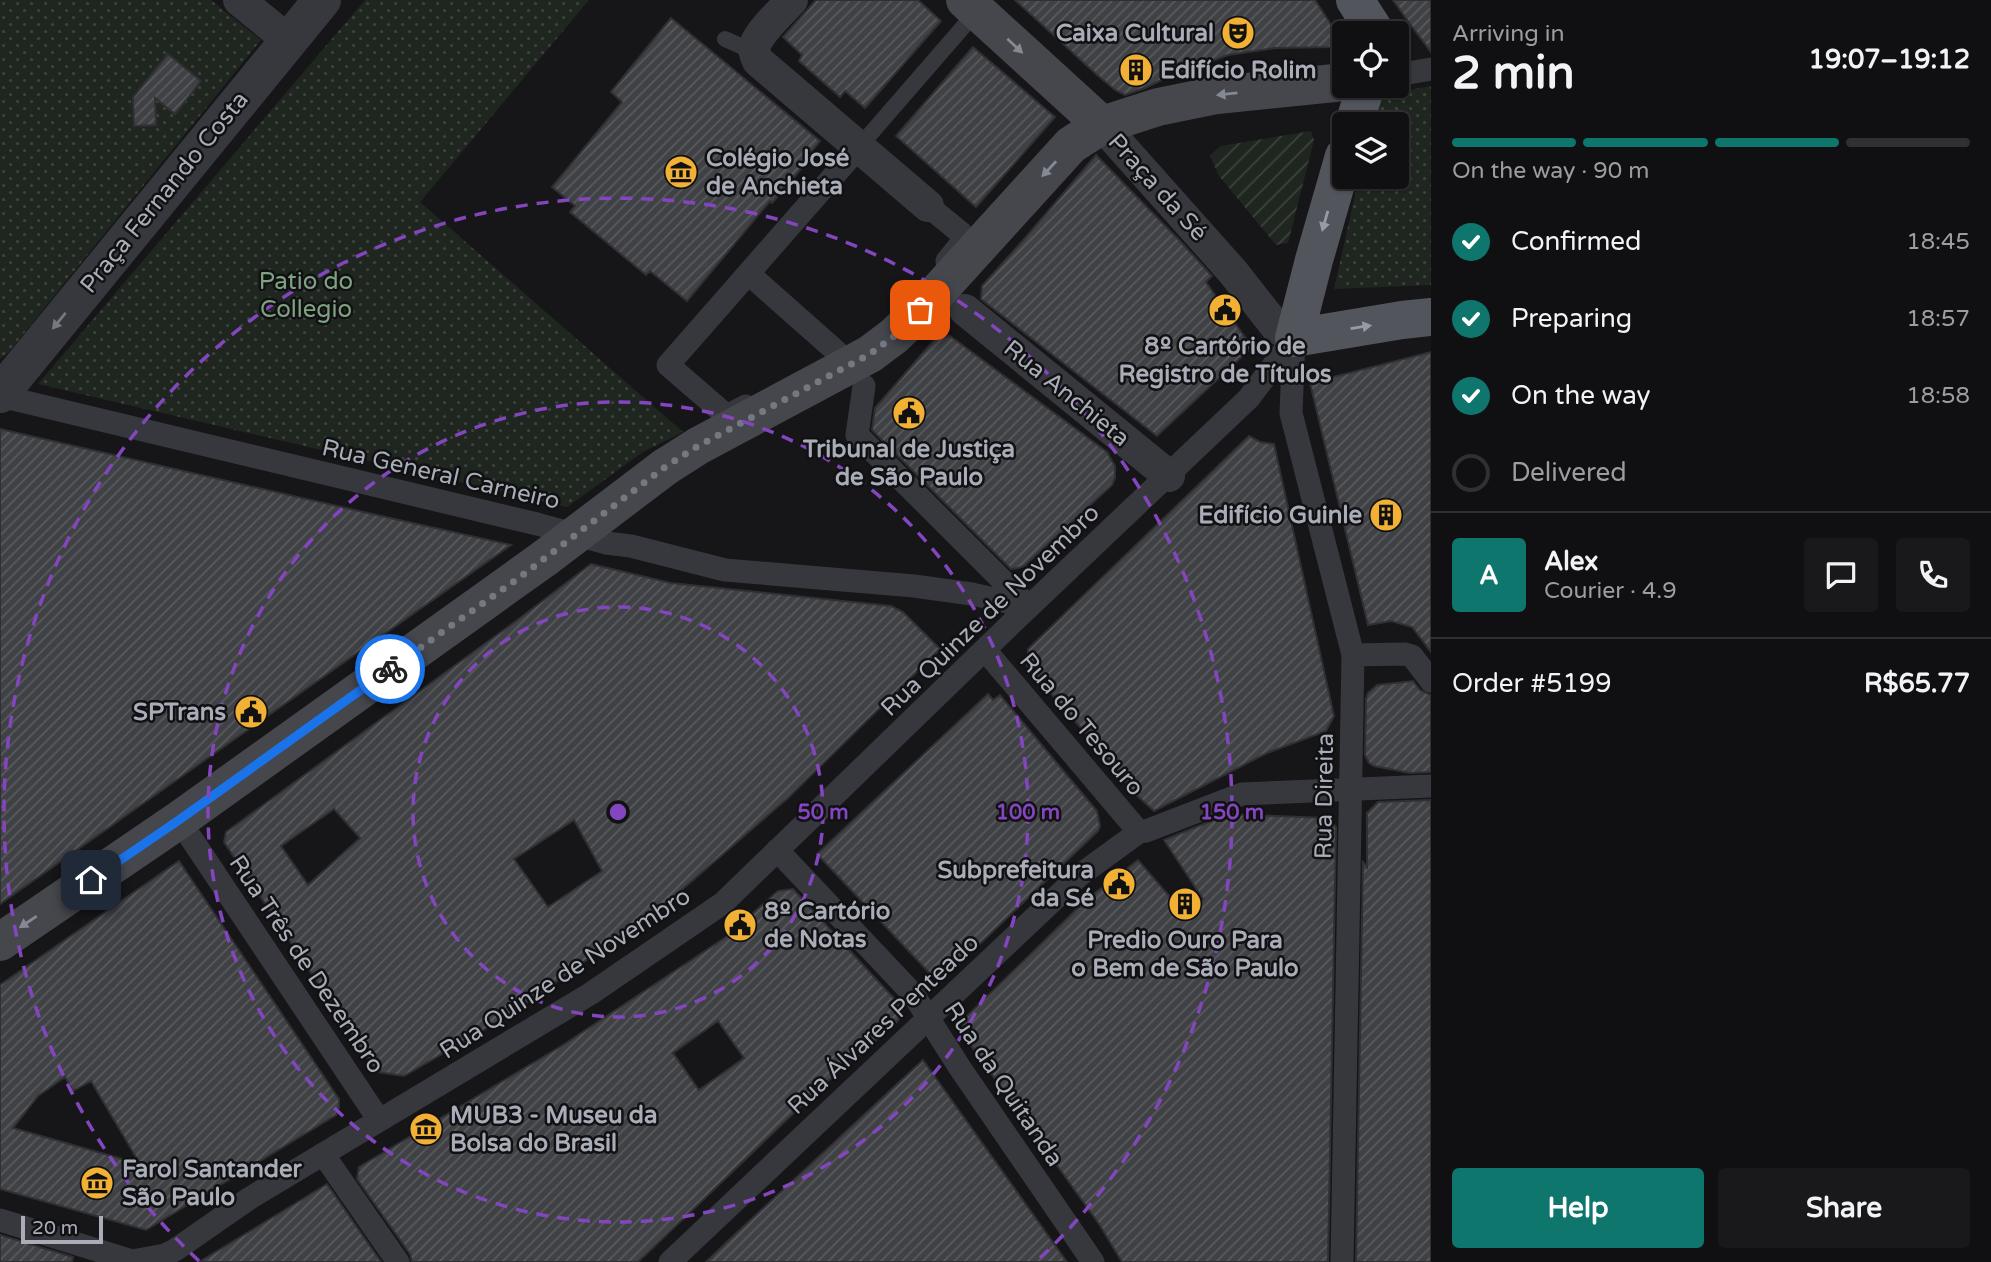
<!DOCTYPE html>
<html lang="en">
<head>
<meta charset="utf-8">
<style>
	:root { --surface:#101012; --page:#19191b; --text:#f1f3f6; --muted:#9c9d9f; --line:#303032; --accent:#0f766e }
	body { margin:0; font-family:"Varela Round",sans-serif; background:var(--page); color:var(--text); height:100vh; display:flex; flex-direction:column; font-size:26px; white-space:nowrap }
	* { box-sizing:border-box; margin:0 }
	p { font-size:23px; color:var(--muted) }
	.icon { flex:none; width:38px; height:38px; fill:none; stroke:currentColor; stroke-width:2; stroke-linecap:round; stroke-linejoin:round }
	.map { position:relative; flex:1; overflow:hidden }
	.side { display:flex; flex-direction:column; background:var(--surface); width:560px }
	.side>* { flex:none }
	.fabs { position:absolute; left:1332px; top:21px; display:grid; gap:14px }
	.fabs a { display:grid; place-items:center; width:77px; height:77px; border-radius:7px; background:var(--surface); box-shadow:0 2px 5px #0004,0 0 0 2px var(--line); font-size:35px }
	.scale { position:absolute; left:21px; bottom:18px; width:82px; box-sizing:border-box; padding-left:7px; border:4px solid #a8adb8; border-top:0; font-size:19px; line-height:24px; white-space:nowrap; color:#a8adb8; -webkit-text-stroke:5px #111113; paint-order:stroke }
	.pin { position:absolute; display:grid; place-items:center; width:60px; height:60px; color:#fff; margin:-30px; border-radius:14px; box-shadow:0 4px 10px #0006 }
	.courier { position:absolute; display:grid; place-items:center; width:70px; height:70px; margin:-35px; border:5px solid #1a73e8; border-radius:50%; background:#fff; color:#222; box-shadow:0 2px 9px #0007 }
	.head em { font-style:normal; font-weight:700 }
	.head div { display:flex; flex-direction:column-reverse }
	.head { display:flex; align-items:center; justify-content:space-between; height:119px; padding:0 21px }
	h1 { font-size:46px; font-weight:700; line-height:52px }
	.bar { display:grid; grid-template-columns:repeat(4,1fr); gap:10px 7px; align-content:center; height:84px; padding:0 21px }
	.bar i { height:9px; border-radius:5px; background:var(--line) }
	.bar .selected { background:var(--accent) }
	.bar p { grid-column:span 4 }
	.line { display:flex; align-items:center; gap:18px; padding:0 21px; border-top:2px solid var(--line) }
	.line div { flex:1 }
	.round { display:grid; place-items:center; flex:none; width:74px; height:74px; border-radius:7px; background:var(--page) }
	ol { padding:0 21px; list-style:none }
	li { display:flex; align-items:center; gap:21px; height:77px }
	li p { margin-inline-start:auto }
	li .icon { padding:7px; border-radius:50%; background:var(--accent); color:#fff; stroke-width:4 }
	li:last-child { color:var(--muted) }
	li i { width:38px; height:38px; border:4px solid var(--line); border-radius:50% }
	.action { display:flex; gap:14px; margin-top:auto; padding:14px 21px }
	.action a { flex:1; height:80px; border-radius:7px; background:var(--accent); color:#fff; font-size:28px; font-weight:700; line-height:80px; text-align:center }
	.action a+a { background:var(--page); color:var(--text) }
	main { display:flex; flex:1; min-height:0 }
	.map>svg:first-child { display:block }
	.grass { fill:url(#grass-dots) }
	.garden { fill:url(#garden-furrows) }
	.building { fill:url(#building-hatch); stroke:#303034; stroke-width:2; fill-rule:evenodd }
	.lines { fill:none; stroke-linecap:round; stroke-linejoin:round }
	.service { stroke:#37383d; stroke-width:16 }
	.pedestrian { stroke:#37383d; stroke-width:23 }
	.minor { stroke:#37383d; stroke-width:32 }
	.tertiary { stroke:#37383d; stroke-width:38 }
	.secondary { stroke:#45474d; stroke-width:38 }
	.primary { stroke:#53555c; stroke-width:38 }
	.secondary-bridge { stroke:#45474d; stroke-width:38 }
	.oneway { fill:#858993 }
	.oneway2 { fill:#979ba6 }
	.oneway3 { fill:#757881 }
	.done { stroke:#757880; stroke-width:7; stroke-dasharray:0 12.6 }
	.route { stroke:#1a73e8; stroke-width:9 }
	.ring { fill:none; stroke:#8446be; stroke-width:3.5; stroke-dasharray:12 9 }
	.labels { text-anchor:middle; stroke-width:5; stroke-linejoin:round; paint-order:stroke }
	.poi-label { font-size:24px; font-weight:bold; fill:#a8adb8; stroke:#111113; text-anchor:start }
	.street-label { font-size:24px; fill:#a8adb8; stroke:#111113 }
	.park-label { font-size:24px; fill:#7fa381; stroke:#111113 }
	.centre { fill:#8446be; stroke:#111113; stroke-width:3.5 }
	.ring-label { font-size:21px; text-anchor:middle; font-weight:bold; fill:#8446be; stroke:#111113; stroke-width:5; stroke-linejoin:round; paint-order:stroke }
</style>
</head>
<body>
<main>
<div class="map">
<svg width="1431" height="1262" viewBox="0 0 1431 1262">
	<defs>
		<pattern id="grass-dots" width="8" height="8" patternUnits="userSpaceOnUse" patternTransform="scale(1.75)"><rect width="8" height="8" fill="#1e261f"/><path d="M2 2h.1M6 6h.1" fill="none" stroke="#3c433d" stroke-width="1.8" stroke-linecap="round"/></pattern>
		<pattern id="garden-furrows" width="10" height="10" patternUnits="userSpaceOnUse" patternTransform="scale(1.75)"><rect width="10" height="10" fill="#1e261f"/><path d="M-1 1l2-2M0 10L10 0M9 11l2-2" fill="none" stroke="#3c433d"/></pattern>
		<pattern id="building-hatch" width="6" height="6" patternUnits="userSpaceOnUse" patternTransform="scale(1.75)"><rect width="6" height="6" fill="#404145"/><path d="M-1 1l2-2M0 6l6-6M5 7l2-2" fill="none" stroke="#595a5e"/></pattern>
	</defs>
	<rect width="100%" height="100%" fill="#161618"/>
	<path class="grass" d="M0,0H211L261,40L9,352L0,359Z
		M365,0H589L420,202L683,432L643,452L567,507L38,384Z
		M1431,86V285L1334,289L1359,177H1396V124H1371L1377,96Z"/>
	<path class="garden" d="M1311,131L1314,140L1288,243L1276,245L1219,176L1210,156L1221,146Z"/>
	<path class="building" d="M816,0H918L941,21L865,108L845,91L840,97L799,61L802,55L783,37Z
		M1015,0H1315L1332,26L1333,47L1275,48L1228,55L1172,75L1145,88L1125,95L1115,90L1096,74Z
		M1393,0H1431V52L1410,24Z
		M671,18L820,141L809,155L811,157L772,203L770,201L687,301L650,271L646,275L570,212L575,206L552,187L622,102L611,92Z
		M973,47L1055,117L976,207L896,136Z
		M168,54L201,81L175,114L155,98L156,125L134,126L133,97Z
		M1096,155L1180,241L1212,276L1206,282L1252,347L1157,436L981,299L982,286L1026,237Z
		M950,336L1107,452L1115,466V478L1112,485L1024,566L1018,568L1011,569L872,430L875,408L936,338Z
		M1431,352V652L1412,627L1391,621L1368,625L1310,383Z
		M0,429L359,511L511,545L0,904Z
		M1249,436L1260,442L1274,444L1334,716L1326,731L1267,753L1154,811L1131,790L1120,773L1027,666L1028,649Z
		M591,564L671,583L891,606L903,612L940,649L788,798L670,900L513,1013L404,1076L377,1072L224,842L226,832L516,621ZM334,809L360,838L308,885L281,846ZM574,820L602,871L548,907L514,859Z
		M1413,681L1420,690L1431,695V772L1410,773L1374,766L1369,763L1365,755L1366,699L1368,693L1377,685Z
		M988,694L993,700L1000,695L1097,811L1100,826L1098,831L939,983L817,854Z
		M1431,800V1262H1356L1363,862L1367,867V813L1378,802Z
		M1228,814L1328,818L1336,827L1328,1262H1122L1099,1224L962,1033L963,1020L1086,900L1138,860L1184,913L1203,899L1164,840Z
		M179,861L339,1099V1108L336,1115L146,1230L0,1189V985ZM65,1077L73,1091L91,1081L140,1164L13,1128L38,1096Z
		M793,889L900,1005L903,1014L895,1024L821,1087L638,1262H412L410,1254L357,1179L359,1167L563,1045L726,937L778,891ZM718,1021L744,1058L699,1090L673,1053Z
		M923,1060L1067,1262H706L730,1239Z
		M327,1184L381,1262H199L296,1203Z
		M0,1235L73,1257L72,1262H0Z"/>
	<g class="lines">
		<path class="service" d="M725,39L754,52
			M859,147L977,11"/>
		<path class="pedestrian" d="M1396,75L1431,69
			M928,206L961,233L964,240L947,261
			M749,274L837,352
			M1294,338L1291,413L1353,655L1342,1262
			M864,386L857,435L1029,607
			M0,396L537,524L606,543L631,546L725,570L914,586L972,594L1029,607
			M746,406L727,416L668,365L859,147
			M985,650L1139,832
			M1353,655L1405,654L1412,656L1431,681
			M191,838L379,1120
			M777,850L913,994L960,1068L1093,1262
			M323,1154L398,1262
			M0,1220L132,1261L165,1255L175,1250L250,1198L590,994L723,903L1012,623L1249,398L1294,338
			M670,1262L1080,875L1139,832L1146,831L1242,794L1431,786"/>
		<path class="minor" d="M239,0L288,40
			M792,0C782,11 760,31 755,45C753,51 756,56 758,61L928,206
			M1102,125L1233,272L1277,328L1294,338
			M965,310L1169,476"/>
		<path class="tertiary" d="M0,394L322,0"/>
		<path class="secondary" d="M965,0L1102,125
			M665,467L698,446L870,354L894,336L921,310L1071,145L1102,125L1158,107L1217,95L1344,82
			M0,942L179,820L545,558"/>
		<path class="primary" d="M1355,0L1376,33
			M1354,124L1366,86
			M1344,156L1314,260L1294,338L1402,320L1431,317"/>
		<path class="secondary-bridge" d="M545,558L665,467"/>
	</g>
	<defs><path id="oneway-solid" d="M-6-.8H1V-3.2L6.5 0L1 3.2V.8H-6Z" transform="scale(1.75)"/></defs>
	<g class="oneway">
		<use href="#oneway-solid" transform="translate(1015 46) rotate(43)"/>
		<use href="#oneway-solid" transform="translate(1227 94) rotate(174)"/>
		<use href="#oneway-solid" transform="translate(1049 169) rotate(133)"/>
		<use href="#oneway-solid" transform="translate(28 922) rotate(146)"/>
	</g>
	<g class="oneway2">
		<use href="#oneway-solid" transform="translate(1325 221) rotate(106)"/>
		<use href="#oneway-solid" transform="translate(1361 327) rotate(-9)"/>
	</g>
	<use class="oneway3" href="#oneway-solid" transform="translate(59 321) rotate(129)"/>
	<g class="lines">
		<path class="done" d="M390,669L520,577L665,467L698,446L870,354L894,336L920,310"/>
		<path class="route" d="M91,880L179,820L390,669"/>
	</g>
	<g class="ring">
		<circle cx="618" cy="812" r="205"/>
		<circle cx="618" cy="812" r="410"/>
		<path d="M199 1261A614 614 0 1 1 1037 1261"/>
	</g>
	<defs>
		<symbol id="theatre-disc" viewBox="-11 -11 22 22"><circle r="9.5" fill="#f2b134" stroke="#111113"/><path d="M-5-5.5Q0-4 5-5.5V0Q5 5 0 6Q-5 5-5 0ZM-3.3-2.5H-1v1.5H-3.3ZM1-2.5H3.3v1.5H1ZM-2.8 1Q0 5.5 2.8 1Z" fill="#111"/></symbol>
		<symbol id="building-disc" viewBox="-11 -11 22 22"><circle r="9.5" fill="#f2b134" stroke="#111113"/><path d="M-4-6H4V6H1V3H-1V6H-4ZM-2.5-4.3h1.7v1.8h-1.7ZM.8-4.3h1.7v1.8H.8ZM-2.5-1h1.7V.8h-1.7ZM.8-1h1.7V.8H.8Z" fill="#111"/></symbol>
		<symbol id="museum-disc" viewBox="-11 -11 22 22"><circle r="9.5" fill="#f2b134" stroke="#111113"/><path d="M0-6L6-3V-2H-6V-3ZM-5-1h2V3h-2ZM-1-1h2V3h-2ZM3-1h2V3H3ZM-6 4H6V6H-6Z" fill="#111"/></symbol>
		<symbol id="civic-disc" viewBox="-11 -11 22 22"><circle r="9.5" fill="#f2b134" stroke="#111113"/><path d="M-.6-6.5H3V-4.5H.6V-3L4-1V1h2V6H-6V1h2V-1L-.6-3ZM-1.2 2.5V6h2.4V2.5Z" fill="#111"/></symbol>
	</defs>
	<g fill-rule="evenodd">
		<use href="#theatre-disc" x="1219" y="14" width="38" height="38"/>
		<use href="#building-disc" x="1117" y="51" width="38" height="38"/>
		<use href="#museum-disc" x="662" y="153" width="38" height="38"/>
		<use href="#civic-disc" x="1206" y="291" width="38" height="38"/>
		<use href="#civic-disc" x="890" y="394" width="38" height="38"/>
		<use href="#building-disc" x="1367" y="496" width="38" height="38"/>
		<use href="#civic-disc" x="232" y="693" width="38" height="38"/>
		<use href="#civic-disc" x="1100" y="865" width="38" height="38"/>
		<use href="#building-disc" x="1166" y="885" width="38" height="38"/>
		<use href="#civic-disc" x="721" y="906" width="38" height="38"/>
		<use href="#museum-disc" x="407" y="1110" width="38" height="38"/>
		<use href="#museum-disc" x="78" y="1164" width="38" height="38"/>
	</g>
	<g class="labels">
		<g class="poi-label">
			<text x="1214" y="41" text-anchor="end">Caixa Cultural</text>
			<text x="1160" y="78">Edifício Rolim</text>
			<text x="706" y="166">Colégio José<tspan x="706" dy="28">de Anchieta</tspan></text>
			<text x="1225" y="354" text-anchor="middle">8º Cartório de<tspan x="1225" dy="28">Registro de Títulos</tspan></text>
			<text x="909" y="457" text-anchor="middle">Tribunal de Justiça<tspan x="909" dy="28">de São Paulo</tspan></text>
			<text x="1362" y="523" text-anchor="end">Edifício Guinle</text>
			<text x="226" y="720" text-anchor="end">SPTrans</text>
			<text x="1094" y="878" text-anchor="end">Subprefeitura<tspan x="1094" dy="28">da Sé</tspan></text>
			<text x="764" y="919">8º Cartório<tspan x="764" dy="28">de Notas</tspan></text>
			<text x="1185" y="948" text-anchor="middle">Predio Ouro Para<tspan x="1185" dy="28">o Bem de São Paulo</tspan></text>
			<text x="450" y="1123">MUB3 - Museu da<tspan x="450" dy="28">Bolsa do Brasil</tspan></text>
			<text x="122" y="1177">Farol Santander<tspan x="122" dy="28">São Paulo</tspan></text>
		</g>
		<g class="street-label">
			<text transform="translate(1158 187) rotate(48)" y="8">Praça da Sé</text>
			<text transform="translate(164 192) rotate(-51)" y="8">Praça Fernando Costa</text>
			<text transform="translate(1067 393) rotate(39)" y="8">Rua Anchieta</text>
			<text transform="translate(441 474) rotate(13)" y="8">Rua General Carneiro</text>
			<text transform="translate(990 610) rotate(-44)" y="8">Rua Quinze de Novembro</text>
			<text transform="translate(1082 724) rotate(50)" y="8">Rua do Tesouro</text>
			<text transform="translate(1324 796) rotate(-89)" y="8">Rua Direita</text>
			<text transform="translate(307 964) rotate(56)" y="8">Rua Três de Dezembro</text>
			<text transform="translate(565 973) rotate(-33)" y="8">Rua Quinze de Novembro</text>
			<text transform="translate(883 1024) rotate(-43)" y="8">Rua Álvares Penteado</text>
			<text transform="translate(1004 1084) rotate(56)" y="8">Rua da Quitanda</text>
		</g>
		<g class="park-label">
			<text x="306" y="289">Patio do<tspan x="306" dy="28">Collegio</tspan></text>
		</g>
	</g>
	<circle cx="618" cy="812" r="10" class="centre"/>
	<g class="ring-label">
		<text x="823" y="819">50 m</text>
		<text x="1028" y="819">100 m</text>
		<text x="1232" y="819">150 m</text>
	</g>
</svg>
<div class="fabs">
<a><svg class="icon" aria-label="locate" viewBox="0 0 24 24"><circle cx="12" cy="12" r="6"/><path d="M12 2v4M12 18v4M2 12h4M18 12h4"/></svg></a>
<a><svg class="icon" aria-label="layers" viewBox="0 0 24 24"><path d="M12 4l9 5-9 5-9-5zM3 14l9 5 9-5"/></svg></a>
</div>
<div class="scale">20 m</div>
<div class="pin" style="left:920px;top:310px;background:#ea580c"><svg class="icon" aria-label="bag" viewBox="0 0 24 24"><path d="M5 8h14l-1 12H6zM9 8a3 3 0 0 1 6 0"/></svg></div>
<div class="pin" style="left:91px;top:880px;background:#1f2937"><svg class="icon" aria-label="home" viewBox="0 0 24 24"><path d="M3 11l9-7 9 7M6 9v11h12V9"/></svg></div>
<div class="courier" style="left:390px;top:669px"><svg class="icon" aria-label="bike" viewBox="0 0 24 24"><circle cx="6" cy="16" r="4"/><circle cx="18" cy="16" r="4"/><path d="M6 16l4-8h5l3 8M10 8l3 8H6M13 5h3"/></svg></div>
</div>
<section class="side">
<div class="head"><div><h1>2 min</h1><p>Arriving in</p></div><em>19:07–19:12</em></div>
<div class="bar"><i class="selected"></i><i class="selected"></i><i class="selected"></i><i></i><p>On the way · 90 m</p></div>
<ol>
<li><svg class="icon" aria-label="check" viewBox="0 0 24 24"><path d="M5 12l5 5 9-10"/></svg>Confirmed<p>18:45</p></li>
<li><svg class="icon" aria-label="check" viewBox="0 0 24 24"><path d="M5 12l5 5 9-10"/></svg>Preparing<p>18:57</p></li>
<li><svg class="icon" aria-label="check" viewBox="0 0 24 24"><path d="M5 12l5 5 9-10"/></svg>On the way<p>18:58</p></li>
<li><i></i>Delivered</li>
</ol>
<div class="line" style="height:126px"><b class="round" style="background:var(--accent);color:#fff">A</b><div><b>Alex</b><p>Courier · 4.9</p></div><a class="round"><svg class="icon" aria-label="chat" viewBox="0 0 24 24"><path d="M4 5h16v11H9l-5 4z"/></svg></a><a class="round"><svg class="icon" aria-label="phone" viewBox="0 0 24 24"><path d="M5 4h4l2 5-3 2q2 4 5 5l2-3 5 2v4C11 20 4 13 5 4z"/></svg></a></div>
<div class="line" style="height:91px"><div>Order #5199</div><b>R$65.77</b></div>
<div class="action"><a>Help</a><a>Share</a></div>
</section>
</main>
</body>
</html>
